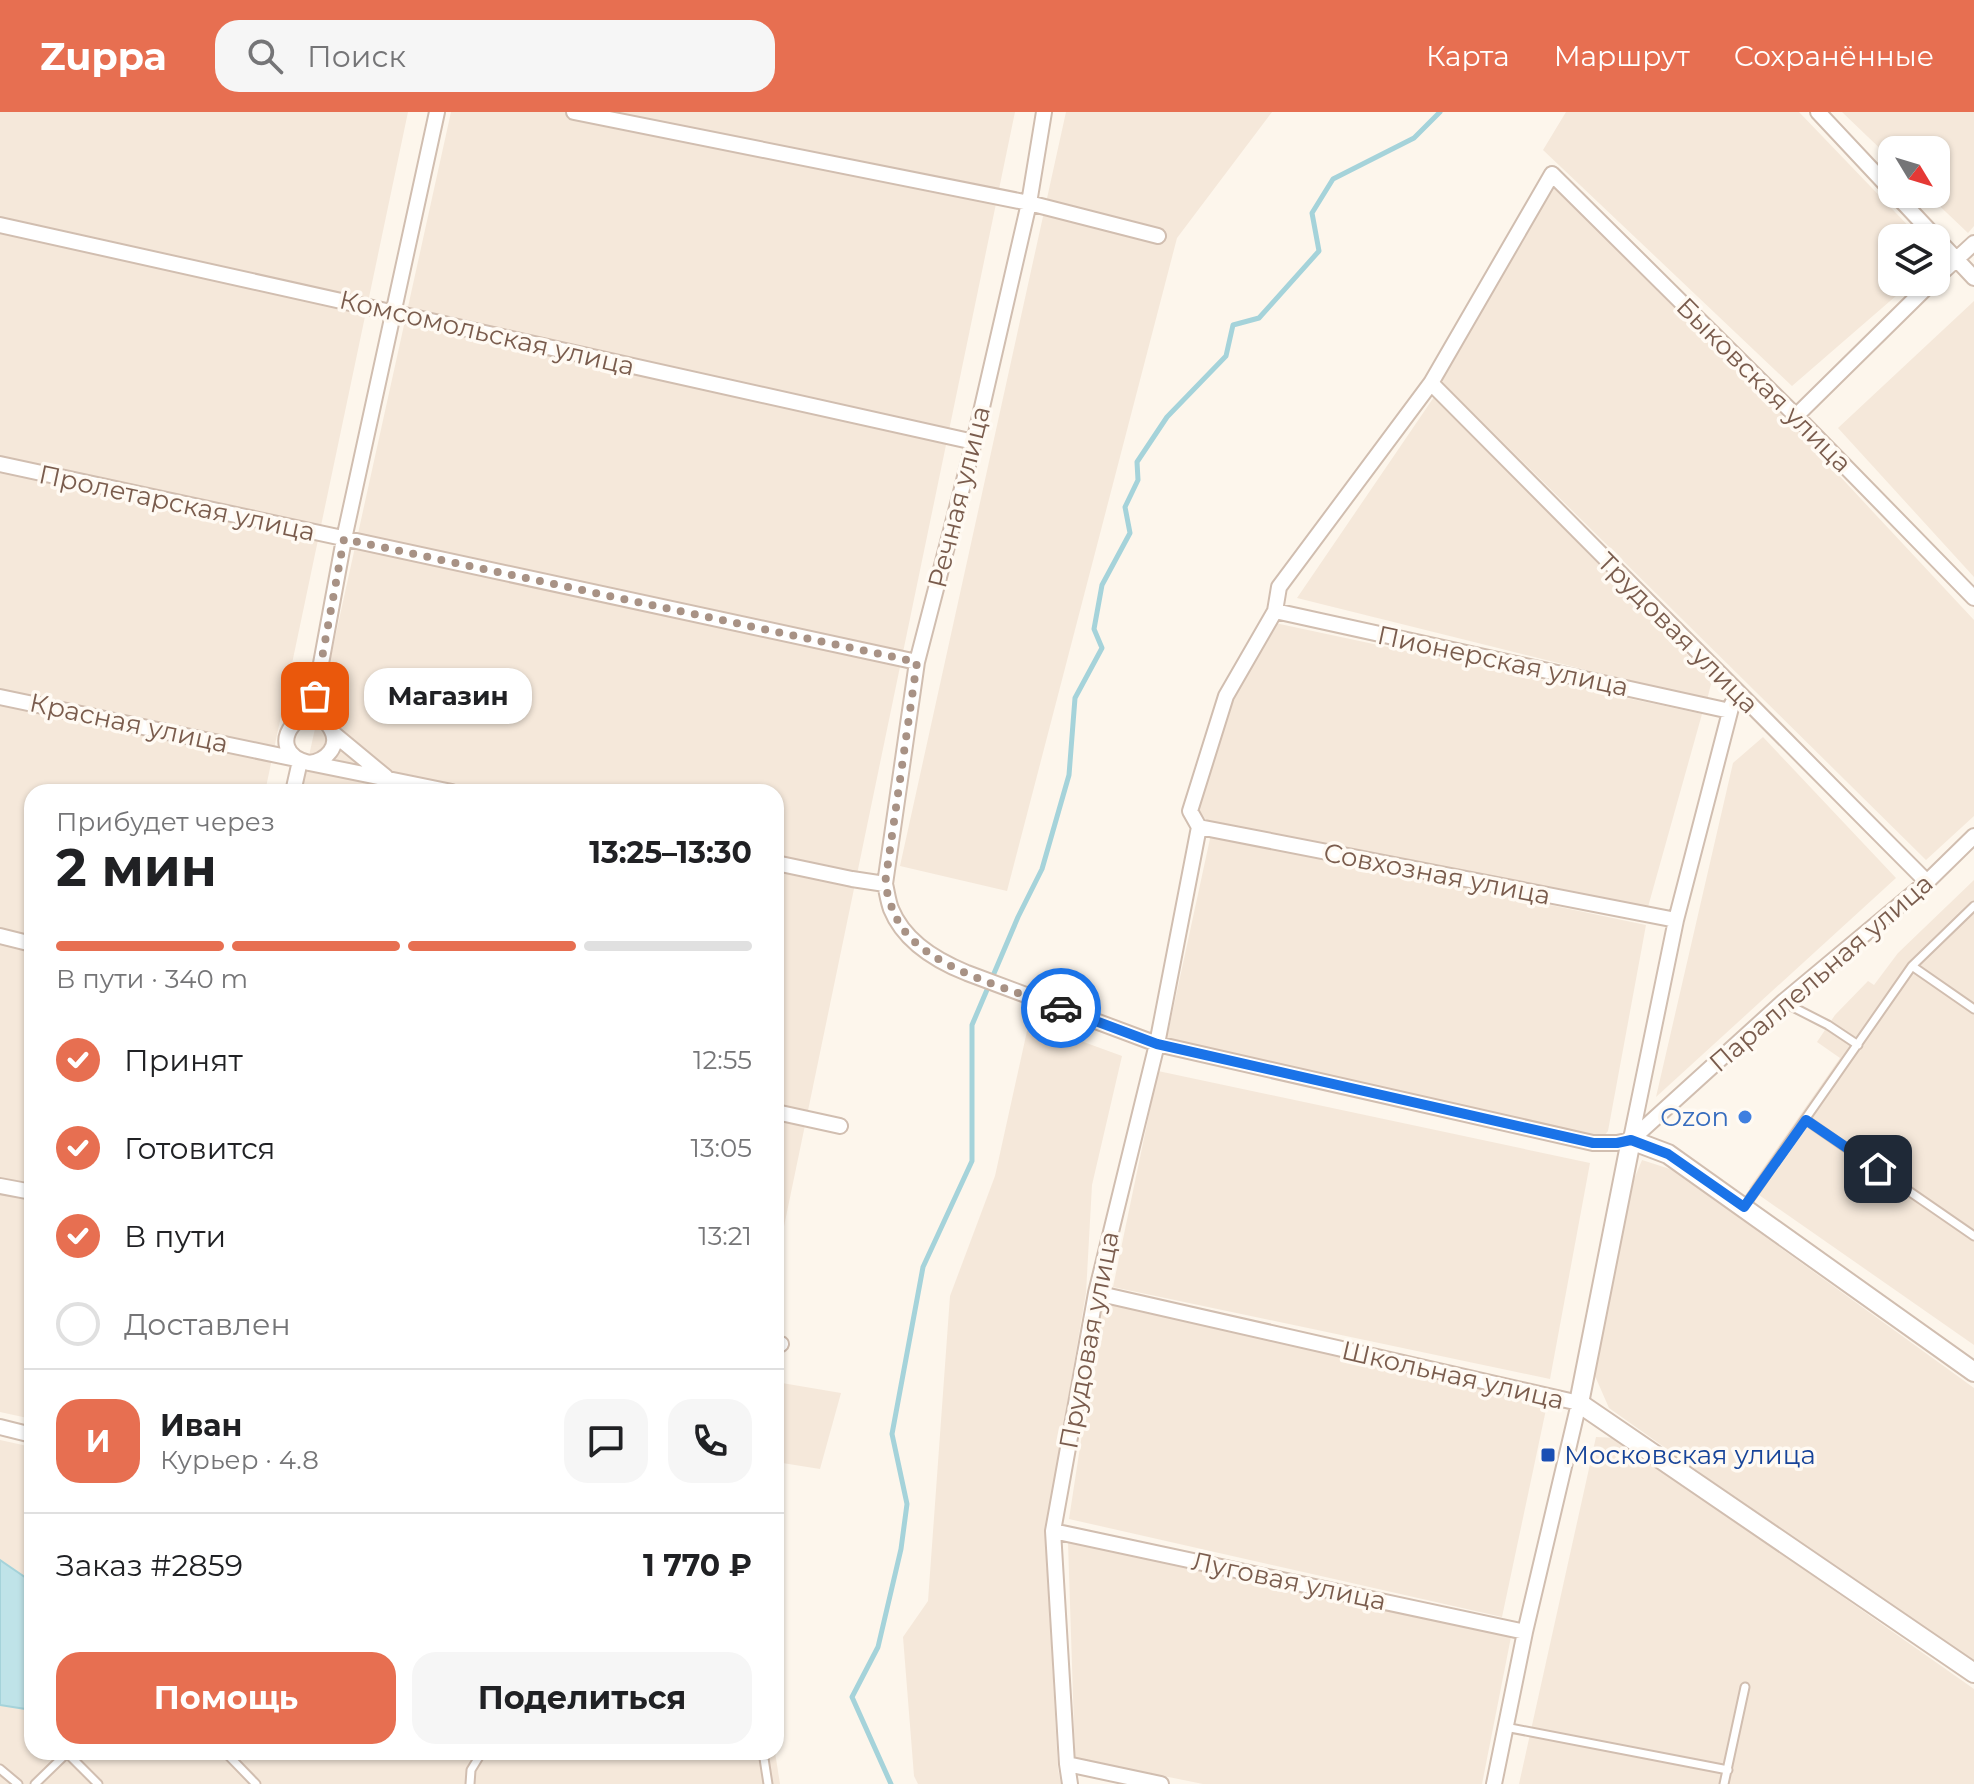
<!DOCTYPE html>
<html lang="ru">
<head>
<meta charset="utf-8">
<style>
	:root { --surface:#fff; --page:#f6f6f6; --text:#202124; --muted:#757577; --line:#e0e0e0; --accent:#e76f51 }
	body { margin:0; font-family:Montserrat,sans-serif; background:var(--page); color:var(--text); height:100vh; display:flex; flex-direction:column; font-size:30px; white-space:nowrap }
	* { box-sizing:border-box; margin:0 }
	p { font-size:26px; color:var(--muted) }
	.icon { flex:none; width:44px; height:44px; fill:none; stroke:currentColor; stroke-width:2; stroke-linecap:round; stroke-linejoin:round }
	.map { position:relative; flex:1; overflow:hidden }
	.side { position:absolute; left:24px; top:672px; width:760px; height:976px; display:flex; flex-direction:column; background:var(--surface); border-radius:24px; box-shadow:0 2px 6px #0004 }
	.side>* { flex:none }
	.needle { width:52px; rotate:128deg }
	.buttons { position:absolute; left:1878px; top:24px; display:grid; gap:16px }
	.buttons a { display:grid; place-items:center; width:72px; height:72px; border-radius:16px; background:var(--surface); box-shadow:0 2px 6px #0004; font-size:40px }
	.pin { position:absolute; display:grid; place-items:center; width:68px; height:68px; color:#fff; margin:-34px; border-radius:16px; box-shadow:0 4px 12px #0006 }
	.courier { position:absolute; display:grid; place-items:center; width:80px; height:80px; margin:-40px; border:6px solid #1a73e8; border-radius:50%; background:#fff; color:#222; box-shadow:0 2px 10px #0007 }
	.bubble { position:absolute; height:56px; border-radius:24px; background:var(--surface); box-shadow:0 2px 6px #0004; font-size:26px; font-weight:700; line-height:56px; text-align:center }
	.head em { font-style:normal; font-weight:700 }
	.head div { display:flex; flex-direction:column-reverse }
	.head { display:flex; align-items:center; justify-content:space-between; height:136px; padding:0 32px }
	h1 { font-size:52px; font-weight:700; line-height:60px }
	.bar { display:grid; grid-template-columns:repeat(4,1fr); gap:12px 8px; align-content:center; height:96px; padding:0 32px }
	.bar i { height:10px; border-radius:6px; background:var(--line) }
	.bar .current { background:var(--accent) }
	.bar p { grid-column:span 4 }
	.line { display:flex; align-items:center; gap:20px; padding:0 32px; border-top:2px solid var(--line) }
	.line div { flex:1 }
	.round { display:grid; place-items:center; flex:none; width:84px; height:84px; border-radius:24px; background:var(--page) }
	ol { padding:0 32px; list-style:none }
	li { display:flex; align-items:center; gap:24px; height:88px }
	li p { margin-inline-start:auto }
	li .icon { padding:8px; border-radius:50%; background:var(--accent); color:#fff; stroke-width:4 }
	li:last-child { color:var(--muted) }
	li i { width:44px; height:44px; border:4px solid var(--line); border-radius:50% }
	.cta { display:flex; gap:16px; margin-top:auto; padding:16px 32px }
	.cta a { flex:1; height:92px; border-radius:24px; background:var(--accent); color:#fff; font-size:32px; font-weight:700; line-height:92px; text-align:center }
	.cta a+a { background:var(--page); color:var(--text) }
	header { display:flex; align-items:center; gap:48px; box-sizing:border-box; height:112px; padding:0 40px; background:var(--accent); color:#fff }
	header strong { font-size:38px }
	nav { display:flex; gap:44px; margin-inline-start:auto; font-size:28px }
	.search { width:560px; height:72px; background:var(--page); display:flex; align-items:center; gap:20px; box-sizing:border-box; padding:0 28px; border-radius:24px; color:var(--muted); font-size:30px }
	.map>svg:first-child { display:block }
	.residential { fill:#f5e8da }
	.water { fill:#bfe3e8; stroke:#a5d3da; stroke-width:2 }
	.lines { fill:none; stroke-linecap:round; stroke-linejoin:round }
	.stream { stroke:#a5d3da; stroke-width:5 }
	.service-casing { stroke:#d1beb0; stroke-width:11 }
	.minor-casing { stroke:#d1beb0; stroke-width:18 }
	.tertiary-casing { stroke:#d1beb0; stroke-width:22 }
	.service { stroke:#fff; stroke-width:7 }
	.minor { stroke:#fff; stroke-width:14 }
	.tertiary { stroke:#fff; stroke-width:18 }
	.done { stroke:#a89285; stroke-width:8; stroke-dasharray:0 14.4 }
	.route { stroke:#1a73e8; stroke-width:10 }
	.shop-dot { fill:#3f7fe0; stroke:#fffaf3; stroke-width:3 }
	.transit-dot { fill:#1a4fb4; stroke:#fffaf3; stroke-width:3 }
	.labels { text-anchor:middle; stroke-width:7; stroke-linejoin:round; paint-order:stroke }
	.street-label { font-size:26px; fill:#7a5c4d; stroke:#fffaf3 }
	.shop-label { font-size:26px; fill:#366cbe; stroke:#fffaf3; text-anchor:end }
	.transit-label { font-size:26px; fill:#164399; stroke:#fffaf3; text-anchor:start }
</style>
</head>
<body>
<header>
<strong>Zuppa</strong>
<div class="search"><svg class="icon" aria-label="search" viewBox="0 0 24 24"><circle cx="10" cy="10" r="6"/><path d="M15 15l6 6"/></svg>Поиск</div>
<nav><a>Карта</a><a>Маршрут</a><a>Сохранённые</a></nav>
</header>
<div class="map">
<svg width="1974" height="1672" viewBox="0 0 1974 1672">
	<rect width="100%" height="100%" fill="#fdf6ec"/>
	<path class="residential" d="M0,0H408L265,680H32V1307L0,1300Z
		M451,0H1015L776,1153V680H301Z
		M1066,0H1272L1177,126L1007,779L900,754Z
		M1566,0H1799L1920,126H1892V170H1912L1792,274L1543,38Z
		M1842,0H1974V114L1968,121L1927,82H1936V38H1892V48Z
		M1553,75L1792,313L1974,508V704L1926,748L1441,269Z
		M1974,189V465L1838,316Z
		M1434,285L1712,568L1707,588L1297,486Z
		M1275,511L1702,602L1648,795L1206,708L1194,691L1231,584Z
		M1763,625L1896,766L1656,985L1733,651Z
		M1211,722L1646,813L1608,1019L1600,1029L1166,930Z
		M1974,768V1233L1749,1076L1840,946L1817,930L1835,903L1868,869L1874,873L1898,841Z
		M1029,910L1122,944L1092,1073L1086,1181L1045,1422L1058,1657L1061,1672H918L914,1664L903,1525L928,1489L950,1184L995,1064Z
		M1158,959L1590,1051L1550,1267L1113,1175Z
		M1642,1048L1673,1058L1974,1276V1555L1609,1296L1595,1264L1628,1082Z
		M1102,1191L1548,1288L1502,1505L1069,1407Z
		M776,1270L841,1281L820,1357L776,1350Z
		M1596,1325L1617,1326L1974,1577V1672H1519Z
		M0,1328L32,1335V1640H775L780,1672H0Z
		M1068,1430L1511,1525L1482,1672H1203L1075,1646Z"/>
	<path class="water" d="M0,1448L32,1470V1598L0,1593Z"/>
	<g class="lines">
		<path class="stream" d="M891,1672L852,1585L878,1535L901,1437L907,1392L892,1322L923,1155L972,1049V913L1018,805L1042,757L1069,663L1075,586L1102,536L1094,517L1102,473L1130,421L1125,395L1138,368L1137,350L1167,305L1226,244L1233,213L1259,206L1319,139L1312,101L1333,67L1414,26L1440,0"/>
		<defs>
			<path id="service" d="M1912,854L1974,897
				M1783,890L1828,913L1858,933
				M1806,1008L1974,1124
				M1744,1095L1912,854L1974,794
				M1505,1615L1728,1658
				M225,1640L256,1672
				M763,1640L768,1672
				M67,1641L98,1672
				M0,1657L18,1672
				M35,1672L68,1640
				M470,1672L471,1658L482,1640
				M1724,1672L1745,1575"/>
			<path id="minor" d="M574,0L1029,91L1158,124
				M1044,0L1029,91L974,330L917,550L885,772C887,780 888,789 891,797C904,829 937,849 967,861L1157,932L1593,1031H1617L1631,1028L1783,890L1927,770L1974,724
				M1818,0L1892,79
				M1895,82L1974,166
				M0,113L974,330
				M1936,166L1974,131
				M1431,271L1927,770
				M1796,304L1932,170
				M0,352L917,550
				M1275,499L1730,599
				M0,585L296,647
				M299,606L315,584L344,427L437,0
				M334,622L386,665
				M309,651C326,649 341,634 331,617C310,576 256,638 309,651L452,680
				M293,680L300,649
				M1199,715L1190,699L1226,584L1275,499L1279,475L1431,271L1552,62L1796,304L1974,486
				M1199,715L1676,808
				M776,751L852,767L885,772
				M0,824L32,832
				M776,1000L840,1014
				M1631,1027L1676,808L1732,592
				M0,1074L32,1080
				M1096,1181L1579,1291L1525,1520L1494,1672
				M776,1231L781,1232
				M0,1315L32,1323
				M1053,1419L1525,1520
				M1067,1652L1070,1672
				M1161,1672L1067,1652L1053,1419L1096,1181L1157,932L1199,715"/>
			<path id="tertiary" d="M1974,1260L1668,1042L1631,1028L1579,1291L1974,1561"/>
		</defs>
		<use href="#service" class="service-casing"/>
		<use href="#minor" class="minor-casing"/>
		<use href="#tertiary" class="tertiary-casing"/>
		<use href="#service" class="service"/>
		<use href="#minor" class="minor"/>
		<use href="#tertiary" class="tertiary"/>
	</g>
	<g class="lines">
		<path class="done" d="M315,584L344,427L917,550L885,772C889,788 893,803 903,817C934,859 1014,878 1061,896"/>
		<path class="route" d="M1061,896L1157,932L1593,1031H1617L1631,1028L1668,1042L1744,1095L1806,1008L1878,1057"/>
	</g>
	<circle class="shop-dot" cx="1745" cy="1005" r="8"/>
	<rect class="transit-dot" x="1540" y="1335" width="16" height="16" rx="4"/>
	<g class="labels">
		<g class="street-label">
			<text transform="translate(487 221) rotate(13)" y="9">Комсомольская улица</text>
			<text transform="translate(1764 273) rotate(45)" y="9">Быковская улица</text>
			<text transform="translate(959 385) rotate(-76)" y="9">Речная улица</text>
			<text transform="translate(177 391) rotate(12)" y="9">Пролетарская улица</text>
			<text transform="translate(1678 521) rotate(45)" y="9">Трудовая улица</text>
			<text transform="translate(1503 549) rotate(12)" y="9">Пионерская улица</text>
			<text transform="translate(129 611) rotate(12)" y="9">Красная улица</text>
			<text transform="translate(1437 762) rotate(11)" y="9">Совхозная улица</text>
			<text transform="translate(1821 861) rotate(-41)" y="9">Параллельная улица</text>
			<text transform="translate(1089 1228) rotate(-79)" y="9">Прудовая улица</text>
			<text transform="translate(1453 1263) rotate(13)" y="9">Школьная улица</text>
			<text transform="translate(1289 1469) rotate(12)" y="9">Луговая улица</text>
		</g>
		<g class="shop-label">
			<text x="1729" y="1014">Ozon</text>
		</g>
		<g class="transit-label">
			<text x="1564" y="1352">Московская улица</text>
		</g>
	</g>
</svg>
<div class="buttons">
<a><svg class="needle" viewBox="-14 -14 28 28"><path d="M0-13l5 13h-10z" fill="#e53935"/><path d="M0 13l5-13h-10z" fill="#757577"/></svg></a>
<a><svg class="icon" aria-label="layers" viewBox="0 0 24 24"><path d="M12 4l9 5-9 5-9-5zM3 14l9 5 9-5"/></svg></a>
</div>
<div class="pin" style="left:315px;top:584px;background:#ea580c"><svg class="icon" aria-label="bag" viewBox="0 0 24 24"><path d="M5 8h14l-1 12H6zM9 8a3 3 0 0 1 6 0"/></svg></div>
<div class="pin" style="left:1878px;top:1057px;background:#1f2937"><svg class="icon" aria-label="home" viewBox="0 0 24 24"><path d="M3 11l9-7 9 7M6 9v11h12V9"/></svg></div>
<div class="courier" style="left:1061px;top:896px"><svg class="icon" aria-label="car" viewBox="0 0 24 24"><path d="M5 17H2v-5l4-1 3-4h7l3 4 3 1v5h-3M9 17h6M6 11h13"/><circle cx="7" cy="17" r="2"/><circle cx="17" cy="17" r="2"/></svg></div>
<div class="bubble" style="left:364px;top:556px;width:168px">Магазин</div>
<section class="side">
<div class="head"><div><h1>2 мин</h1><p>Прибудет через</p></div><em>13:25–13:30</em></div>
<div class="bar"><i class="current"></i><i class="current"></i><i class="current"></i><i></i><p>В пути · 340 m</p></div>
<ol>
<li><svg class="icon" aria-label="check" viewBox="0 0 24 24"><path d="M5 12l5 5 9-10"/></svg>Принят<p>12:55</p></li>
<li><svg class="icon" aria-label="check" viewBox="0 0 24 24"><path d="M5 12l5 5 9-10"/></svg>Готовится<p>13:05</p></li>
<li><svg class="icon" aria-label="check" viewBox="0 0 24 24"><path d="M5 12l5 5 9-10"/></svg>В пути<p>13:21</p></li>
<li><i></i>Доставлен</li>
</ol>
<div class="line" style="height:144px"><b class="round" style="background:var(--accent);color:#fff">И</b><div><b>Иван</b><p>Курьер · 4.8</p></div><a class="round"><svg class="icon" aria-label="chat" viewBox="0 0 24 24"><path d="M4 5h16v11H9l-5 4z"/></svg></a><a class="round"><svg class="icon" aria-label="phone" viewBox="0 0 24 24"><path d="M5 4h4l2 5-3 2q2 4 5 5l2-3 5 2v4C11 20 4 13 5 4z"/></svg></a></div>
<div class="line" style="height:104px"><div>Заказ #2859</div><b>1 770 ₽</b></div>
<div class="cta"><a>Помощь</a><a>Поделиться</a></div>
</section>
</div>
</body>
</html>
